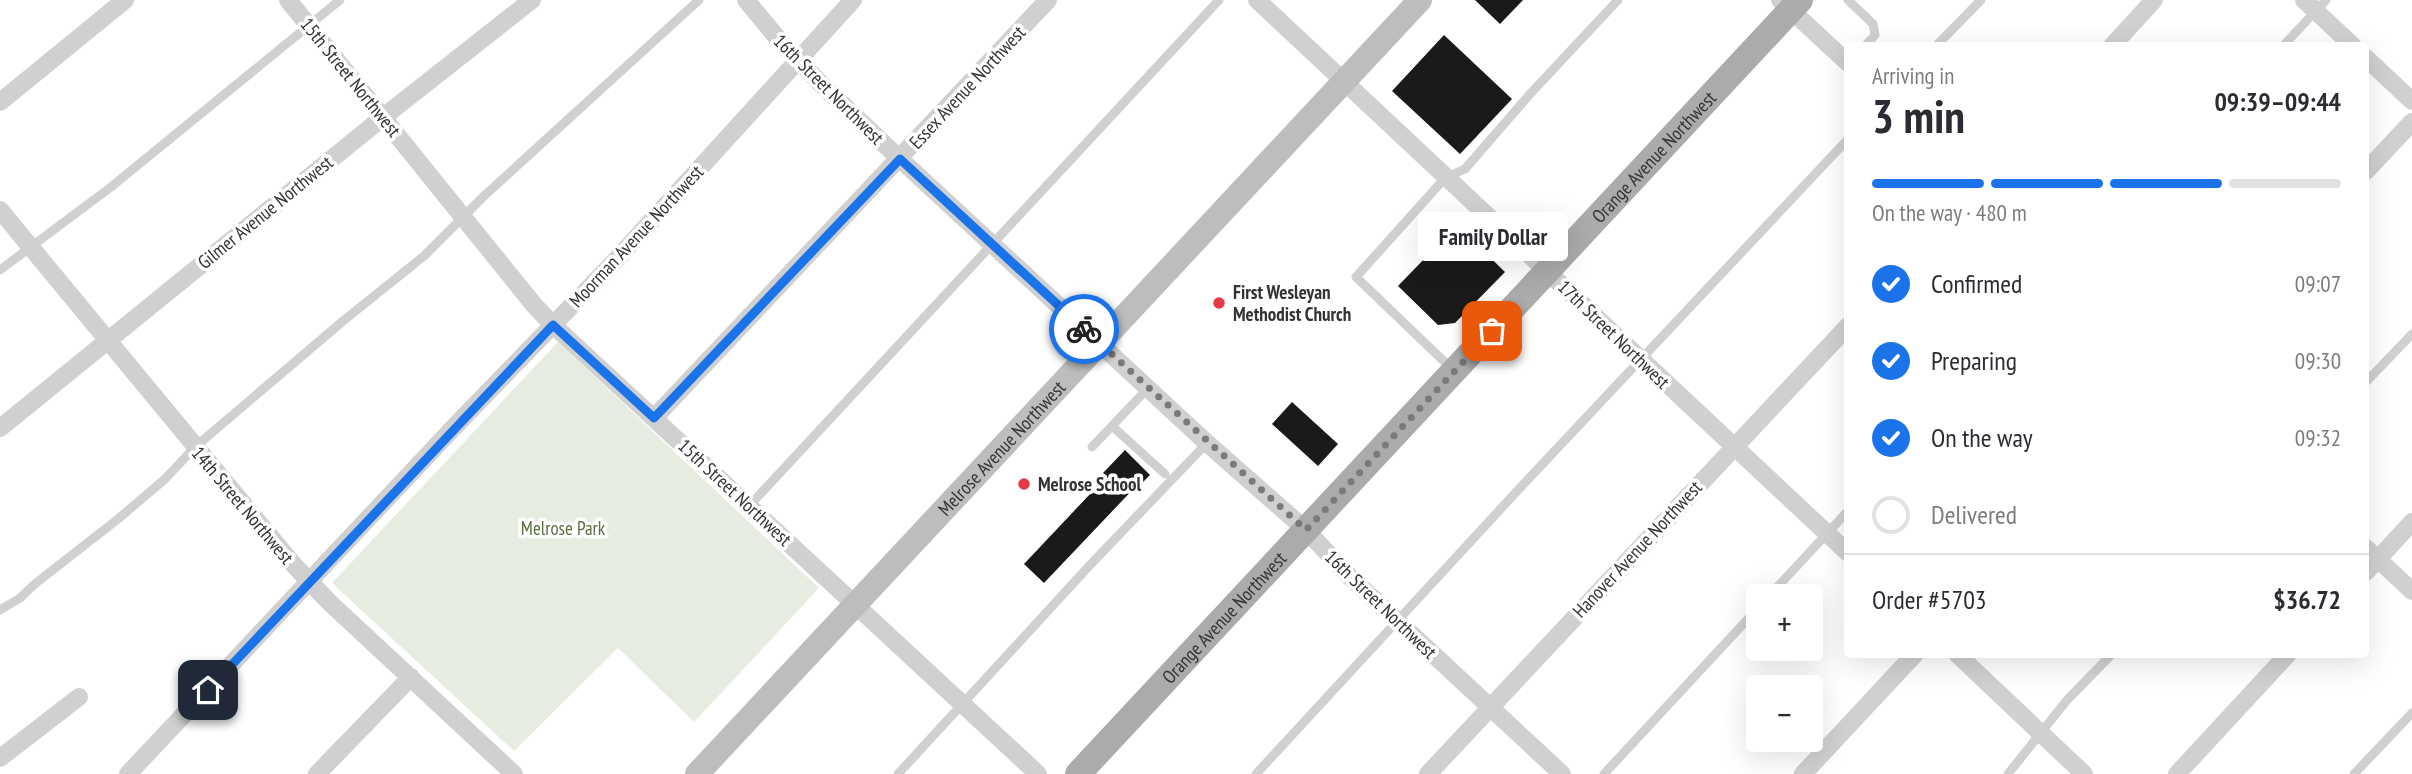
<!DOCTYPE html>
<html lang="en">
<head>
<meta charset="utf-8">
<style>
	:root { --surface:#fff; --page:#f2f2f3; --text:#2b2b33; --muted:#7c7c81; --line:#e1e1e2; --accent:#1a73e8 }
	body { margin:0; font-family:"PT Sans Narrow",sans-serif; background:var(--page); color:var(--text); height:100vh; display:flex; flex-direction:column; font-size:26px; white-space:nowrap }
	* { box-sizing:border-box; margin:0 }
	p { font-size:23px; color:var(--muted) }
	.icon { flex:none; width:38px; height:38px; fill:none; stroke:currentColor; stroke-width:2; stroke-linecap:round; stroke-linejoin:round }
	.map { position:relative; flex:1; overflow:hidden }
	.panel { position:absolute; left:1844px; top:42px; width:525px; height:616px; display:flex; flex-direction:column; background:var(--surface); border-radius:7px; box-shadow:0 7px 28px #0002 }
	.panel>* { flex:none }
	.buttons { position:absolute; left:1746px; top:584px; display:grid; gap:14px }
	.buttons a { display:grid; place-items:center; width:77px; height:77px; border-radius:7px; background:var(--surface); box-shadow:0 7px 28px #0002; font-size:35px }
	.pin { position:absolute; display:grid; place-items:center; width:60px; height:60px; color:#fff; margin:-30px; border-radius:14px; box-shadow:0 4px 10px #0006 }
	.courier { position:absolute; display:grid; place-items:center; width:70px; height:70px; margin:-35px; border:5px solid #1a73e8; border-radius:50%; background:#fff; color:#222; box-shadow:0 2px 9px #0007 }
	.bubble { position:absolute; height:49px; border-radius:7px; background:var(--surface); box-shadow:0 7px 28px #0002; font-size:23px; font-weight:800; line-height:49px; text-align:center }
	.headline em { font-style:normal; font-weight:800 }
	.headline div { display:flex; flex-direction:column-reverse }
	.headline { display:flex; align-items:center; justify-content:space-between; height:119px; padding:0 28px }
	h1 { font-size:46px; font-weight:800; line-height:52px }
	.bar { display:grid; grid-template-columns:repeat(4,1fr); gap:10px 7px; align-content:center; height:84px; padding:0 28px }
	.bar i { height:9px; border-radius:5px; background:var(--line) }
	.bar .current { background:var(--accent) }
	.bar p { grid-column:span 4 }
	.line { display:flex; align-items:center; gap:18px; padding:0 28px; border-top:2px solid var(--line) }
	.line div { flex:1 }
	ol { padding:0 28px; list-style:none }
	li { display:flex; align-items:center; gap:21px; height:77px }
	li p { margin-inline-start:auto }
	li .icon { padding:7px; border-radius:50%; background:var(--accent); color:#fff; stroke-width:4 }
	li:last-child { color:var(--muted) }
	li i { width:38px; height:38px; border:4px solid var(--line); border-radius:50% }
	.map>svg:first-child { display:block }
	.green { fill:#e6ecdf }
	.building { fill:#1a1a1a }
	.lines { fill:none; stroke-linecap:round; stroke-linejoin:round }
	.lane { stroke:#d0d0d0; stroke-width:9 }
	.street { stroke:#d0d0d0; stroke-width:18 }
	.secondary { stroke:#bdbdbd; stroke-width:24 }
	.primary { stroke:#ababab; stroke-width:26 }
	.done { stroke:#7a7a7a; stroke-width:7; stroke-dasharray:0 12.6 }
	.route { stroke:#1a73e8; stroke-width:9 }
	.poi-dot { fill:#e63946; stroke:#fff; stroke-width:2.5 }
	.labels { text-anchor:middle; stroke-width:7; stroke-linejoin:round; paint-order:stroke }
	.street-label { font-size:19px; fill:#333; stroke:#fff }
	.poi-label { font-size:19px; font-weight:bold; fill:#333; stroke:#fff; text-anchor:start }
	.park-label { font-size:19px; fill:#56703f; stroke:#fff }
</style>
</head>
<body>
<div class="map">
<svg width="2412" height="774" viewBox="0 0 2412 774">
	<rect width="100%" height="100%" fill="#fff"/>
	<path class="green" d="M558,342L819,588L694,722L618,648L514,751L332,583Z"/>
	<path class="building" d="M1475,0H1523L1500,24Z
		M1444,35L1512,99L1460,154L1392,91Z
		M1457,225L1505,272L1455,323L1438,325L1398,286Z
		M1292,402L1338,444L1318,466L1272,424Z
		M1125,450L1150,475L1140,485L1139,483L1044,583L1024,564L1107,476L1103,473Z"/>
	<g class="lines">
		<path class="lane" d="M1848,0L1873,24L1875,35L1865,46
			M1936,46L1981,0
			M2283,46L2326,0
			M0,270L111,187L340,0
			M1453,370L1356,277L1445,178L1465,169L1530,94L1618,0
			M2366,382L2412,334
			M1148,388L1112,426L1165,474
			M1092,447L1112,426
			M750,505L1219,0
			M1768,597L1848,511
			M0,610L20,598L36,583L118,519L165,479L195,447L343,321L424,256L484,196L699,0
			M898,774L1090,565L1207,443
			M1256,774L1519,489L1848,139
			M1604,774L1759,607
			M2008,774L2067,700L2112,654
			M2354,774L2412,713"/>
		<path class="street" d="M288,0L534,305L553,325L1038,774
			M746,0L779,40L821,84L900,159L1207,443L1306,530L1350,577L1562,774
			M1257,0L1848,553
			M1780,0L1848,63
			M2304,0L2353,46
			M2112,46L2154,0
			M2366,58L2412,101
			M0,102L125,0
			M2366,171L2412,122
			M0,210L292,563L329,602L514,774
			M654,418L1048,0
			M0,428L382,118L532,0
			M2366,548L2412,591
			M2366,572L2412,522
			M1957,654L2084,774
			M0,758L79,697
			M128,774L457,424L615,261L853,0
			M317,774L411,677
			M1428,774L1848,326
			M1803,774L1915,654
			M2177,774L2288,654"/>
		<path class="secondary" id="s1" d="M697,774L1420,0"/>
		<path class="primary" id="s2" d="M1078,774L1800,0"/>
	</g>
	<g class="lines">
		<path class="done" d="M1084,329L1306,530L1492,331"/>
		<path class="route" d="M208,690L553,325L654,418L900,159L1084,329"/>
	</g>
	<g class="poi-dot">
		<circle cx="1219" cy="303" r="7"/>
		<circle cx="1024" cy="484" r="7"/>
	</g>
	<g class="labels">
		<g class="street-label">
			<text transform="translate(351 77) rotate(51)" y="7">15th Street Northwest</text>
			<text transform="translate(967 87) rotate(-47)" y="7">Essex Avenue Northwest</text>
			<text transform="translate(829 89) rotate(45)" y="7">16th Street Northwest</text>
			<text dy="7" stroke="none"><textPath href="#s2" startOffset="844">Orange Avenue Northwest</textPath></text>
			<text transform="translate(265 212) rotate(-39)" y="7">Gilmer Avenue Northwest</text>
			<text transform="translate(636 236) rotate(-47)" y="7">Moorman Avenue Northwest</text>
			<text transform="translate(1614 334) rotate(44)" y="7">17th Street Northwest</text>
			<text dy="7" stroke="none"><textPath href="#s1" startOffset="446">Melrose Avenue Northwest</textPath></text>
			<text transform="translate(735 492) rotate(43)" y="7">15th Street Northwest</text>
			<text transform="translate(243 505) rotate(50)" y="7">14th Street Northwest</text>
			<text transform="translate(1637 549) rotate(-47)" y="7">Hanover Avenue Northwest</text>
			<text transform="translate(1381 604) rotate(44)" y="7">16th Street Northwest</text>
			<text dy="7" stroke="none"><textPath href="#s2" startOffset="214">Orange Avenue Northwest</textPath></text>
		</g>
		<g class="poi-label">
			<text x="1233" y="299">First Wesleyan<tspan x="1233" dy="22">Methodist Church</tspan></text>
			<text x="1038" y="491">Melrose School</text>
		</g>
		<g class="park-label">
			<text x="563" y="535">Melrose Park</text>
		</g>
	</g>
</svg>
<div class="buttons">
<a>+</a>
<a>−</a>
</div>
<div class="pin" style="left:1492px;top:331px;background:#ea580c"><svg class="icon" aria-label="bag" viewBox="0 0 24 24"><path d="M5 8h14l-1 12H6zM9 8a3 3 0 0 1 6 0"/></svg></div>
<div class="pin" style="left:208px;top:690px;background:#1f2937"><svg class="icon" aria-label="home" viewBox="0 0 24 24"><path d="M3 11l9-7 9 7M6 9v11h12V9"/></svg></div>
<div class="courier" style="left:1084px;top:329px"><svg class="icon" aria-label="bike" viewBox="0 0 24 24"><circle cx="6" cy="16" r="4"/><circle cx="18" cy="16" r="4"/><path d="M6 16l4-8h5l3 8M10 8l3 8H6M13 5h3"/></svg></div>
<div class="bubble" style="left:1418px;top:212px;width:150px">Family Dollar</div>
<section class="panel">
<div class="headline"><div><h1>3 min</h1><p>Arriving in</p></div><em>09:39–09:44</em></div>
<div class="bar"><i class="current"></i><i class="current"></i><i class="current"></i><i></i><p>On the way · 480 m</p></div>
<ol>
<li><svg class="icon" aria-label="check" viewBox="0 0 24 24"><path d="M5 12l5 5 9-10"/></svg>Confirmed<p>09:07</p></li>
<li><svg class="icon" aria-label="check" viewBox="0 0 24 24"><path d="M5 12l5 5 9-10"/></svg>Preparing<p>09:30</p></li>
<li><svg class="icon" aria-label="check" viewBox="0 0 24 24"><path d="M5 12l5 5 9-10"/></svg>On the way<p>09:32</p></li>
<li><i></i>Delivered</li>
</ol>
<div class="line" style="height:91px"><div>Order #5703</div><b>$36.72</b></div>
</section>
</div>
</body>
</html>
